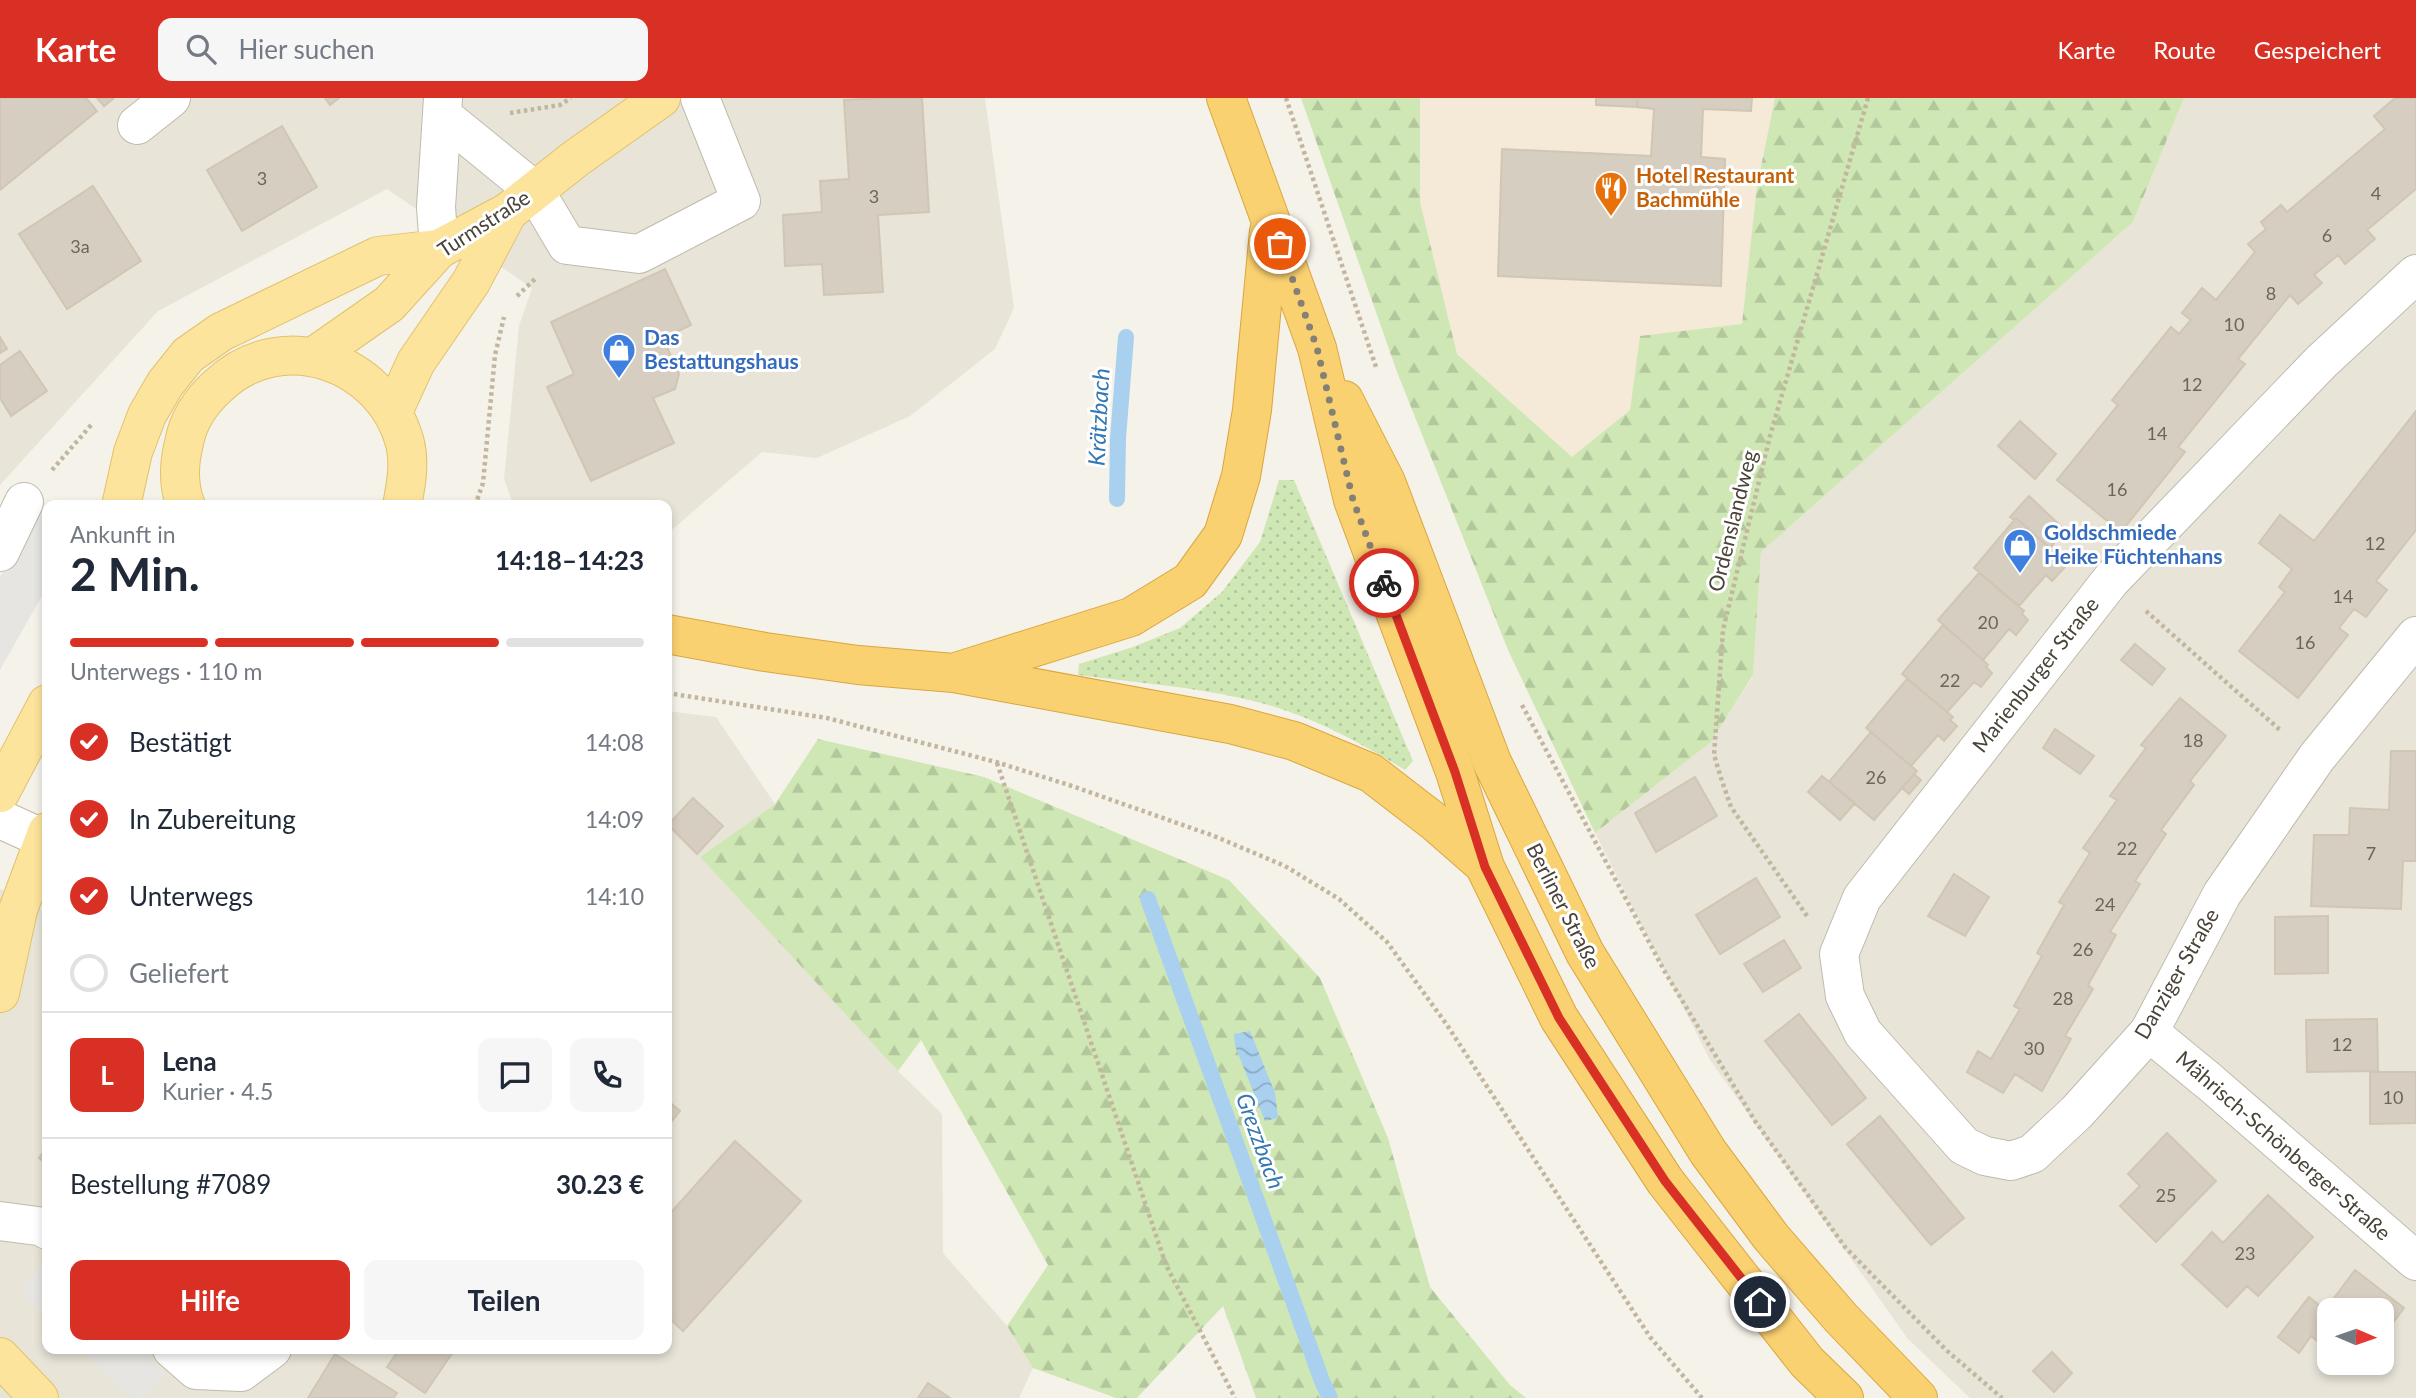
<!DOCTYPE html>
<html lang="de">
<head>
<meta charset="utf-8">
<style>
	:root { --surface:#fff; --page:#f6f6f7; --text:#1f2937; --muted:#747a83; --line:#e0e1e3; --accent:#d93025 }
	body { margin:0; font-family:Lato,sans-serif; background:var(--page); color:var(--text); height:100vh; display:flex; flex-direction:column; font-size:26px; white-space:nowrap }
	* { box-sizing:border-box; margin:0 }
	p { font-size:23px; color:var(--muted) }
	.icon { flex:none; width:38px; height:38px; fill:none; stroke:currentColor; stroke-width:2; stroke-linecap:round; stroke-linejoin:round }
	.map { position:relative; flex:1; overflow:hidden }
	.panel { position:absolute; left:42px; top:402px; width:630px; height:854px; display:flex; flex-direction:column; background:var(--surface); border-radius:14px; box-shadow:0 4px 10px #0003 }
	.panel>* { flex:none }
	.needle { width:46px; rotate:92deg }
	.buttons { position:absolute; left:2317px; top:1200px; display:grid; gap:14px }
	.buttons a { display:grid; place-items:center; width:77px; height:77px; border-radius:14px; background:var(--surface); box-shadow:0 4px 10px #0003; font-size:35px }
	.pin { position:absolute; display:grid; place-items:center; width:60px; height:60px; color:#fff; margin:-30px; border:4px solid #fff; border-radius:50%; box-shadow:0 2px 7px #0007 }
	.courier { position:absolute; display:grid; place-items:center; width:70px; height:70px; margin:-35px; border:5px solid #d93025; border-radius:50%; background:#fff; color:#222; box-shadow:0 2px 9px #0007 }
	.overview em { font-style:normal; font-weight:700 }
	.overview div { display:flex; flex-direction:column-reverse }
	.overview { display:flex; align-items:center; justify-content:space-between; height:119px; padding:0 28px }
	h1 { font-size:46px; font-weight:700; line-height:52px }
	.bar { display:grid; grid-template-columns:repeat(4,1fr); gap:10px 7px; align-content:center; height:84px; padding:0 28px }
	.bar i { height:9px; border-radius:5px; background:var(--line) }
	.bar .selected { background:var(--accent) }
	.bar p { grid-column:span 4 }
	.line { display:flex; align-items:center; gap:18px; padding:0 28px; border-top:2px solid var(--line) }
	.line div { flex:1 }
	.round { display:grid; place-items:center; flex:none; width:74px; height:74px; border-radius:14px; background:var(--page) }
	ol { padding:0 28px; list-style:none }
	li { display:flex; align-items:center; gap:21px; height:77px }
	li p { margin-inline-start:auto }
	li .icon { padding:7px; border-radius:50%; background:var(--accent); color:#fff; stroke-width:4 }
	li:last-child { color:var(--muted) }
	li i { width:38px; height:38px; border:4px solid var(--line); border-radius:50% }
	.button { display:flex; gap:14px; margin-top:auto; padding:14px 28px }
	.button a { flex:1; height:80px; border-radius:14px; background:var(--accent); color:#fff; font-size:28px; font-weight:700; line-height:80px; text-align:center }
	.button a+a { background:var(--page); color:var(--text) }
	header { display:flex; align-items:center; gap:42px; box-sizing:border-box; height:98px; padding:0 35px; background:var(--accent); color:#fff }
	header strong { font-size:33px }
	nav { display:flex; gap:38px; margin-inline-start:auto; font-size:24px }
	.search { width:490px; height:63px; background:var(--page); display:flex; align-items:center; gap:18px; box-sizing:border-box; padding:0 24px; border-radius:14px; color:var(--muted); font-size:26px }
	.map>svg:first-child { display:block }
	.residential { fill:#e8e4d8; fill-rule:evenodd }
	.commercial { fill:#f5e9d7 }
	.grass { fill:url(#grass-dots) }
	.forest { fill:url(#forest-firs) }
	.parking { fill:#e6e5e1 }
	.water { fill:url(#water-waves) }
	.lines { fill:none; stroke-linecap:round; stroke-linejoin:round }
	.stream { stroke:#a9d0ef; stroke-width:16 }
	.building { fill:#d6cec0; stroke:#d1c6b3; stroke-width:2 }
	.minor-casing { stroke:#c0baad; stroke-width:40 }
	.major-casing { stroke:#e1c26c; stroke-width:40 }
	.highway-casing { stroke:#daa63f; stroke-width:40 }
	.path { stroke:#c2b69e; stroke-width:4.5; stroke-dasharray:3.5 3.5; stroke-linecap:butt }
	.minor { stroke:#fff; stroke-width:38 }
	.major { stroke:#fce49c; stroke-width:38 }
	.highway { stroke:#fad170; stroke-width:38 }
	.done { stroke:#858076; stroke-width:7; stroke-dasharray:0 12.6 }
	.route { stroke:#d93025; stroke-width:9 }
	.labels { text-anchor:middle; stroke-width:6; stroke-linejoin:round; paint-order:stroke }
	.number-label { font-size:18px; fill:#6c665a }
	.food-label { font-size:21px; font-weight:bold; fill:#c56008; stroke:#fff; text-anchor:start }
	.street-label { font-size:21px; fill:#494338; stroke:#fff }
	.shop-label { font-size:21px; font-weight:bold; fill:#366cbe; stroke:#fff; text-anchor:start }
	.water-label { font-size:23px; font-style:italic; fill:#3378b3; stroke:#fff }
</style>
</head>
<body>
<header>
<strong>Karte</strong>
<div class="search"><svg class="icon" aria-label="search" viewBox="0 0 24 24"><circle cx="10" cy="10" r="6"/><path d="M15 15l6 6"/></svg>Hier suchen</div>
<nav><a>Karte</a><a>Route</a><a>Gespeichert</a></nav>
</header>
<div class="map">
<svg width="2416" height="1300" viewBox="0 0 2416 1300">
	<defs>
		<pattern id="grass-dots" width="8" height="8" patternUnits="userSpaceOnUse" patternTransform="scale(1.75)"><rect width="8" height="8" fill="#cfe7b4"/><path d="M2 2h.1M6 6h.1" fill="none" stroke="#b3c79c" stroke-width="1.8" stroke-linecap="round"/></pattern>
		<pattern id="forest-firs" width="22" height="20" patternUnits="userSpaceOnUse" patternTransform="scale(1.75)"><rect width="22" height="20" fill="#cfe7b4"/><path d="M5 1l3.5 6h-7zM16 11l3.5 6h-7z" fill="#b3c79c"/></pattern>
		<pattern id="water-waves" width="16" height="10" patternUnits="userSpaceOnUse" patternTransform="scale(1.75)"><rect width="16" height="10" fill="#a9d0ef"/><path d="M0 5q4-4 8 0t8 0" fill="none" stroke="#8caac3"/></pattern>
	</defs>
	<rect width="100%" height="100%" fill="#f5f2ea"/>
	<path class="residential" d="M0,0H985L1014,210L995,251L910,318L817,360L762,354L667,436V408H514L504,381L519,228L532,190L387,91L158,213L0,387Z
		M2184,0H2416V1300H1970L1908,1241L1710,962L1595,735L1711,644L1753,578L1761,454L2133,124ZM2329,1213H2382V1265H2329Z
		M667,613L716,619L775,706L700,759L898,973L942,1016L943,1155L1007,1228L1033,1270L1019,1300H0V791L47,814V1251H667Z"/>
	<path class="commercial" d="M1420,0H1775L1757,88L1742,227L1640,238L1630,312L1572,359L1457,256L1420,104Z"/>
	<path class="grass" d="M1279,382H1294L1413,663L1405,672C1368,649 1331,629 1290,614C1226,591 1146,586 1078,577L1079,566L1133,549L1180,530L1222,494L1260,444Z"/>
	<path class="forest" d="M1301,0H1420V104L1457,256L1572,359L1630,312L1640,238L1742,226L1757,88L1775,0H2184L2133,124L1761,454L1753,577L1711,644L1595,735L1508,552L1397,274Z
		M818,641L984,679L1229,782L1320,880L1388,1040L1430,1189L1510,1287L1526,1300H1256L1223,1208L1137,1300H1116L1033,1270L1007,1228L1048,1167L921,942L898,973L700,759L775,706Z"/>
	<path class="parking" d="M36,408L47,417V489L0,572V479Z
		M47,1163V1220L18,1192Z
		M80,1251H139L166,1277L144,1300H132Z"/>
	<path class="water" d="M1250,933L1275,995L1278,1020L1265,1023L1235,948L1234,936Z"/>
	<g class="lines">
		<path class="stream" d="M1117,401L1118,340L1126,239
			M1148,801L1322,1283L1330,1300"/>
	</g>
	<path class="building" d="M0,0H86L97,13L0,92Z
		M97,0H114L104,8Z
		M325,0H339L330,7Z
		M880,0H922L929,114L878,117L883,194L824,197L822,166L785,168L783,117L822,114L820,83L849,81L844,2Z
		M1596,0H1638L1637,9L1596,7Z
		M1638,0H1752L1751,13L1703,11L1701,59L1725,61L1721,188L1498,178L1502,51L1651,58L1654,11L1637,9Z
		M2395,0H2416V91L2367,132L2375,141L2345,166L2338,157L2314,177L2322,185L2298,206L2290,197L2238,261L2245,266L2178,349L2185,354L2121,434L2057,382L2118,307L2112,302L2171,229L2179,236L2191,222L2182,215L2202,190L2216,202L2255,154L2248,146L2266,131L2261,124L2281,107L2287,114L2385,31L2374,18Z
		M282,28L317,89L242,133L207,72Z
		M93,88L141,163L67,211L19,136Z
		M665,171L691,227L663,240L679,276L675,291L653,300L674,345L591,383L547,289L574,276L551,224Z
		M0,239L7,251L0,255Z
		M20,253L47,293L11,318L0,300V267Z
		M2416,313V432L2376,483L2387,492L2366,519L2354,511L2339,530L2348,537L2298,600L2239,553L2285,494L2279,489L2292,471L2259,445L2280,417L2314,443Z
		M2020,323L2056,356L2035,381L1998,348Z
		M2029,398L2065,432L2050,450L2016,420L2014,422L2010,419Z
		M2016,420L2061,460L2058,463L2065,469L2052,483L2046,477L2019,508L1974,470Z
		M1979,475L2024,513L2022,516L2028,522L2016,537L2009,531L1983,562L1938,522Z
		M1943,527L1983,562L1988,567L1986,569L1992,575L1981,589L1974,584L1947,614L1902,576Z
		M2135,546L2165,571L2152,587L2121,562Z
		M1907,581L1953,619L1950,622L1957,628L1944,643L1938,637L1911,668L1866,630Z
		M2180,600L2226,638L2190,683L2194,687L2161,732L2166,736L2135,783L2140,786L2110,834L2116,837L2088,887L2093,891L2065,938L2071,941L2042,993L2015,976L2003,995L1967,974L1978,953L1991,961L2020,911L2014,908L2042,858L2037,855L2064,807L2059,804L2090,755L2083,750L2117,702L2110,698L2146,650L2141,647Z
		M2055,631L2094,658L2080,676L2043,650Z
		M1871,634L1917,673L1874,722L1829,684Z
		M2391,653H2416V763H2403L2401,811L2311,808L2314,737H2349L2350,710L2389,712Z
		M1914,676L1921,682L1909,696L1902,690Z
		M1822,678L1855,705L1840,722L1808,694Z
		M1695,679L1717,718L1656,754L1635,715Z
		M693,700L723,728L697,756L668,727Z
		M1954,776L1989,799L1965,838L1928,818Z
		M1756,780L1780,819L1720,856L1696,817Z
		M2328,818V875L2275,876V819Z
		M1784,842L1801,870L1763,894L1744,866Z
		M1799,916L1866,1000L1832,1027L1765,943Z
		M2377,921L2378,973L2307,974L2306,922Z
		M2370,974H2416V1025L2370,1026Z
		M667,1002L680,1013L667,1029Z
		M1880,1018L1964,1120L1931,1147L1847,1046Z
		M2167,1035L2216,1083L2156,1144L2120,1108L2140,1088L2128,1076Z
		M735,1043L801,1103L683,1233L667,1218V1119Z
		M47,1049V1066L39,1060Z
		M2268,1097L2313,1139L2258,1198L2247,1188L2227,1209L2182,1167L2212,1134L2223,1145Z
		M2355,1172L2404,1210L2382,1239V1213H2329V1252L2311,1238L2299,1255L2278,1239L2309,1199L2325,1212Z
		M389,1251H455L425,1295L387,1269L396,1256Z
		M2052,1254L2072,1275L2054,1294L2033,1273Z
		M335,1256L397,1295L393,1300H308Z
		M2347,1265H2361L2356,1272Z
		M928,1285L950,1300H918Z"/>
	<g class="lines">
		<defs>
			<path id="minor" d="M443,18L535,93L567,147L639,156L741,103L700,0
				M137,27L171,0
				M439,151L436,109L443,0
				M2416,176L2321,264L2111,482L1862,800L1839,856L1845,898L1863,935L1964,1048L1985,1058L2011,1063L2032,1056L2077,1014L2149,934L2222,796L2317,659L2416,538
				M0,454L24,404
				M0,721L44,741
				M2149,934L2211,985L2416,1163
				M0,1123L45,1129L47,1132
				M172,1251L196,1272L241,1274L272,1251"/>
			<path id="major" d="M313,259L389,206L439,151L508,114L575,61L661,0
				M393,314L416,264L471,184L508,114
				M121,408L133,354L147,317L165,286L188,257L221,234L378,158L439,151
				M186,408C178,388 179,365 184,345C188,322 201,303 219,287C282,228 383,263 405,345C410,366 406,387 402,408
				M0,695L47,606
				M0,895L18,812L47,734
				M0,1259L39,1300"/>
			<path id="highway" d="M1226,0L1317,250L1353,402L1455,674L1485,769L1559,920L1665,1083L1807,1264L1844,1300
				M1344,302L1386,384L1492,664L1585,855L1708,1054L1771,1139L1841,1220L1918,1300
				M667,536L765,554L858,567L954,575L1230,626L1294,643L1371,675L1436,725L1484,767
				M959,573L1131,519L1190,483L1223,437L1241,378L1252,312L1269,133"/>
		</defs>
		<use href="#minor" class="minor-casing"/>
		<use href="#major" class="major-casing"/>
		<use href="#highway" class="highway-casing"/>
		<path class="path" d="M1286,0L1376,269
			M510,15L560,7L571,0
			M517,198L536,180
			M52,372L92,326
			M475,408L483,385L495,257L504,219
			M2146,513L2280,632
			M667,595L827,620L996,664L1072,688L1214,738L1285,768L1339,801L1387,844L1447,927L1650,1239L1702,1300
			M1522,607L1665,874L1755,1023L1845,1149L1946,1252L2002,1300
			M997,665L1166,1167L1235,1300
			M1807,818L1731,709L1722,683L1714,657L1723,532L1770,338L1868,0"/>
		<use href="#minor" class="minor"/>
		<use href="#major" class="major"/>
		<use href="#highway" class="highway"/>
	</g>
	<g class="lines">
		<path class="done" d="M1280,146L1317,250L1353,402L1384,485"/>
		<path class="route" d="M1384,485L1455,674L1485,769L1559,920L1665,1083L1760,1204"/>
	</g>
	<defs>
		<symbol id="restaurant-pin" viewBox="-11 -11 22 30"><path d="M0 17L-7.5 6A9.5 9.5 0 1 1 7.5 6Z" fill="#e8710a" stroke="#fff"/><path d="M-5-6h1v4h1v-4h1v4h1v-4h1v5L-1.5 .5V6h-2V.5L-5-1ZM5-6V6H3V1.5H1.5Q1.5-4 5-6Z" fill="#fff"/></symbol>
		<symbol id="shop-pin" viewBox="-11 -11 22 30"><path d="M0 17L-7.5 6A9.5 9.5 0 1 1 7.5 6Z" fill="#3f7fe0" stroke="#fff"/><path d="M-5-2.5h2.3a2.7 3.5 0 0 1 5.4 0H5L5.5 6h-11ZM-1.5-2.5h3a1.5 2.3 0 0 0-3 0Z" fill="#fff"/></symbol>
	</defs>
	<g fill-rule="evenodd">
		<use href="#restaurant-pin" x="1592" y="71" width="38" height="52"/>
		<use href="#shop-pin" x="600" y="233" width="38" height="52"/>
		<use href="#shop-pin" x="2001" y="428" width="38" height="52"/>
	</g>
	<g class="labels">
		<g class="number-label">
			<text x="262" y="87">3</text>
			<text x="2376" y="102">4</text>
			<text x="874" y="105">3</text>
			<text x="2327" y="144">6</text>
			<text x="80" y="155">3a</text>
			<text x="2271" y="202">8</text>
			<text x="2234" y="233">10</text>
			<text x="2192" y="293">12</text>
			<text x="2157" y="342">14</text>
			<text x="2117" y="398">16</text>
			<text x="2375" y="452">12</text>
			<text x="2343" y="505">14</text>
			<text x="1988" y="531">20</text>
			<text x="2305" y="551">16</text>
			<text x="1950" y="589">22</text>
			<text x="2193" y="649">18</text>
			<text x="1876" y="686">26</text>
			<text x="2127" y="757">22</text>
			<text x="2371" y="762">7</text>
			<text x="2105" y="813">24</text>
			<text x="2083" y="858">26</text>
			<text x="2063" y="907">28</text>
			<text x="2342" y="953">12</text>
			<text x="2034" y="957">30</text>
			<text x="2393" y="1006">10</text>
			<text x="2166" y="1104">25</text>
			<text x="2245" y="1162">23</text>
		</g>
		<g class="food-label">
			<text x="1636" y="85">Hotel Restaurant<tspan x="1636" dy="24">Bachmühle</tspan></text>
		</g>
		<g class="street-label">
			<text transform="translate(484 126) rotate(-33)" y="7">Turmstraße</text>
			<text transform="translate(1733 423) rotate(-76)" y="7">Ordenslandweg</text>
			<text transform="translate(2036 577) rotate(-52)" y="7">Marienburger Straße</text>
			<text transform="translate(1563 808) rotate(63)" y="7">Berliner Straße</text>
			<text transform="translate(2177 876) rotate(-60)" y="7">Danziger Straße</text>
			<text transform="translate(2283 1048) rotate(41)" y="7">Mährisch-Schönberger-Straße</text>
		</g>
		<g class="shop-label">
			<text x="644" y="247">Das<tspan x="644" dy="24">Bestattungshaus</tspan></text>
			<text x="2044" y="442">Goldschmiede<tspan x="2044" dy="24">Heike Füchtenhans</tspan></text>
		</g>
		<g class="water-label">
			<text transform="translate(1099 319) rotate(-87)" y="8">Krätzbach</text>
			<text transform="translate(1260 1043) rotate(70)" y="8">Grezzbach</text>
		</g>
	</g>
</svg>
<div class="buttons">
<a><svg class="needle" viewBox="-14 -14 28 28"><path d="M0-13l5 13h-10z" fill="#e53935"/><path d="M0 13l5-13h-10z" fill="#747a83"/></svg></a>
</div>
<div class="pin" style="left:1280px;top:146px;background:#ea580c"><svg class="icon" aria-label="bag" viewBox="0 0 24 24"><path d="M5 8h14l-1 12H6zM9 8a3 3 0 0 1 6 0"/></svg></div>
<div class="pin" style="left:1760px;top:1204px;background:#1f2937"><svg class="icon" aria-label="home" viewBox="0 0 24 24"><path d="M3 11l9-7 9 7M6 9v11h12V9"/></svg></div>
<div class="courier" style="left:1384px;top:485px"><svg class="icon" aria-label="bike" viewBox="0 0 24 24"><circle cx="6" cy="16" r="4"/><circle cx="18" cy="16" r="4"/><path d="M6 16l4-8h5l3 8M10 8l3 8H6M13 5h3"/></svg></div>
<section class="panel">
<div class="overview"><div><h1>2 Min.</h1><p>Ankunft in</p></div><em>14:18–14:23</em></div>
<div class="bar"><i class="selected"></i><i class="selected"></i><i class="selected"></i><i></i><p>Unterwegs · 110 m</p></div>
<ol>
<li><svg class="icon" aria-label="check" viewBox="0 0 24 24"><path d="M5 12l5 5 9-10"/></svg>Bestätigt<p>14:08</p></li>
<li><svg class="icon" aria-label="check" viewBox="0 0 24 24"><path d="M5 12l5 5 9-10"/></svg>In Zubereitung<p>14:09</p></li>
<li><svg class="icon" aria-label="check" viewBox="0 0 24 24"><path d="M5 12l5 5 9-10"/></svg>Unterwegs<p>14:10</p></li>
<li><i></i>Geliefert</li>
</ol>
<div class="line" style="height:126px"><b class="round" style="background:var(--accent);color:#fff">L</b><div><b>Lena</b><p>Kurier · 4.5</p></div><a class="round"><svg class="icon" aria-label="chat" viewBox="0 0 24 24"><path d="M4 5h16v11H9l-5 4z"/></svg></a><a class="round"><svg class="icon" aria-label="phone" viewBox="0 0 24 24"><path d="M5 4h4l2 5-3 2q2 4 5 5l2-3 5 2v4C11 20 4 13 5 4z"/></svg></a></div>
<div class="line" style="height:91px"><div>Bestellung #7089</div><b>30.23 €</b></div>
<div class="button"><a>Hilfe</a><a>Teilen</a></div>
</section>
</div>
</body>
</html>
